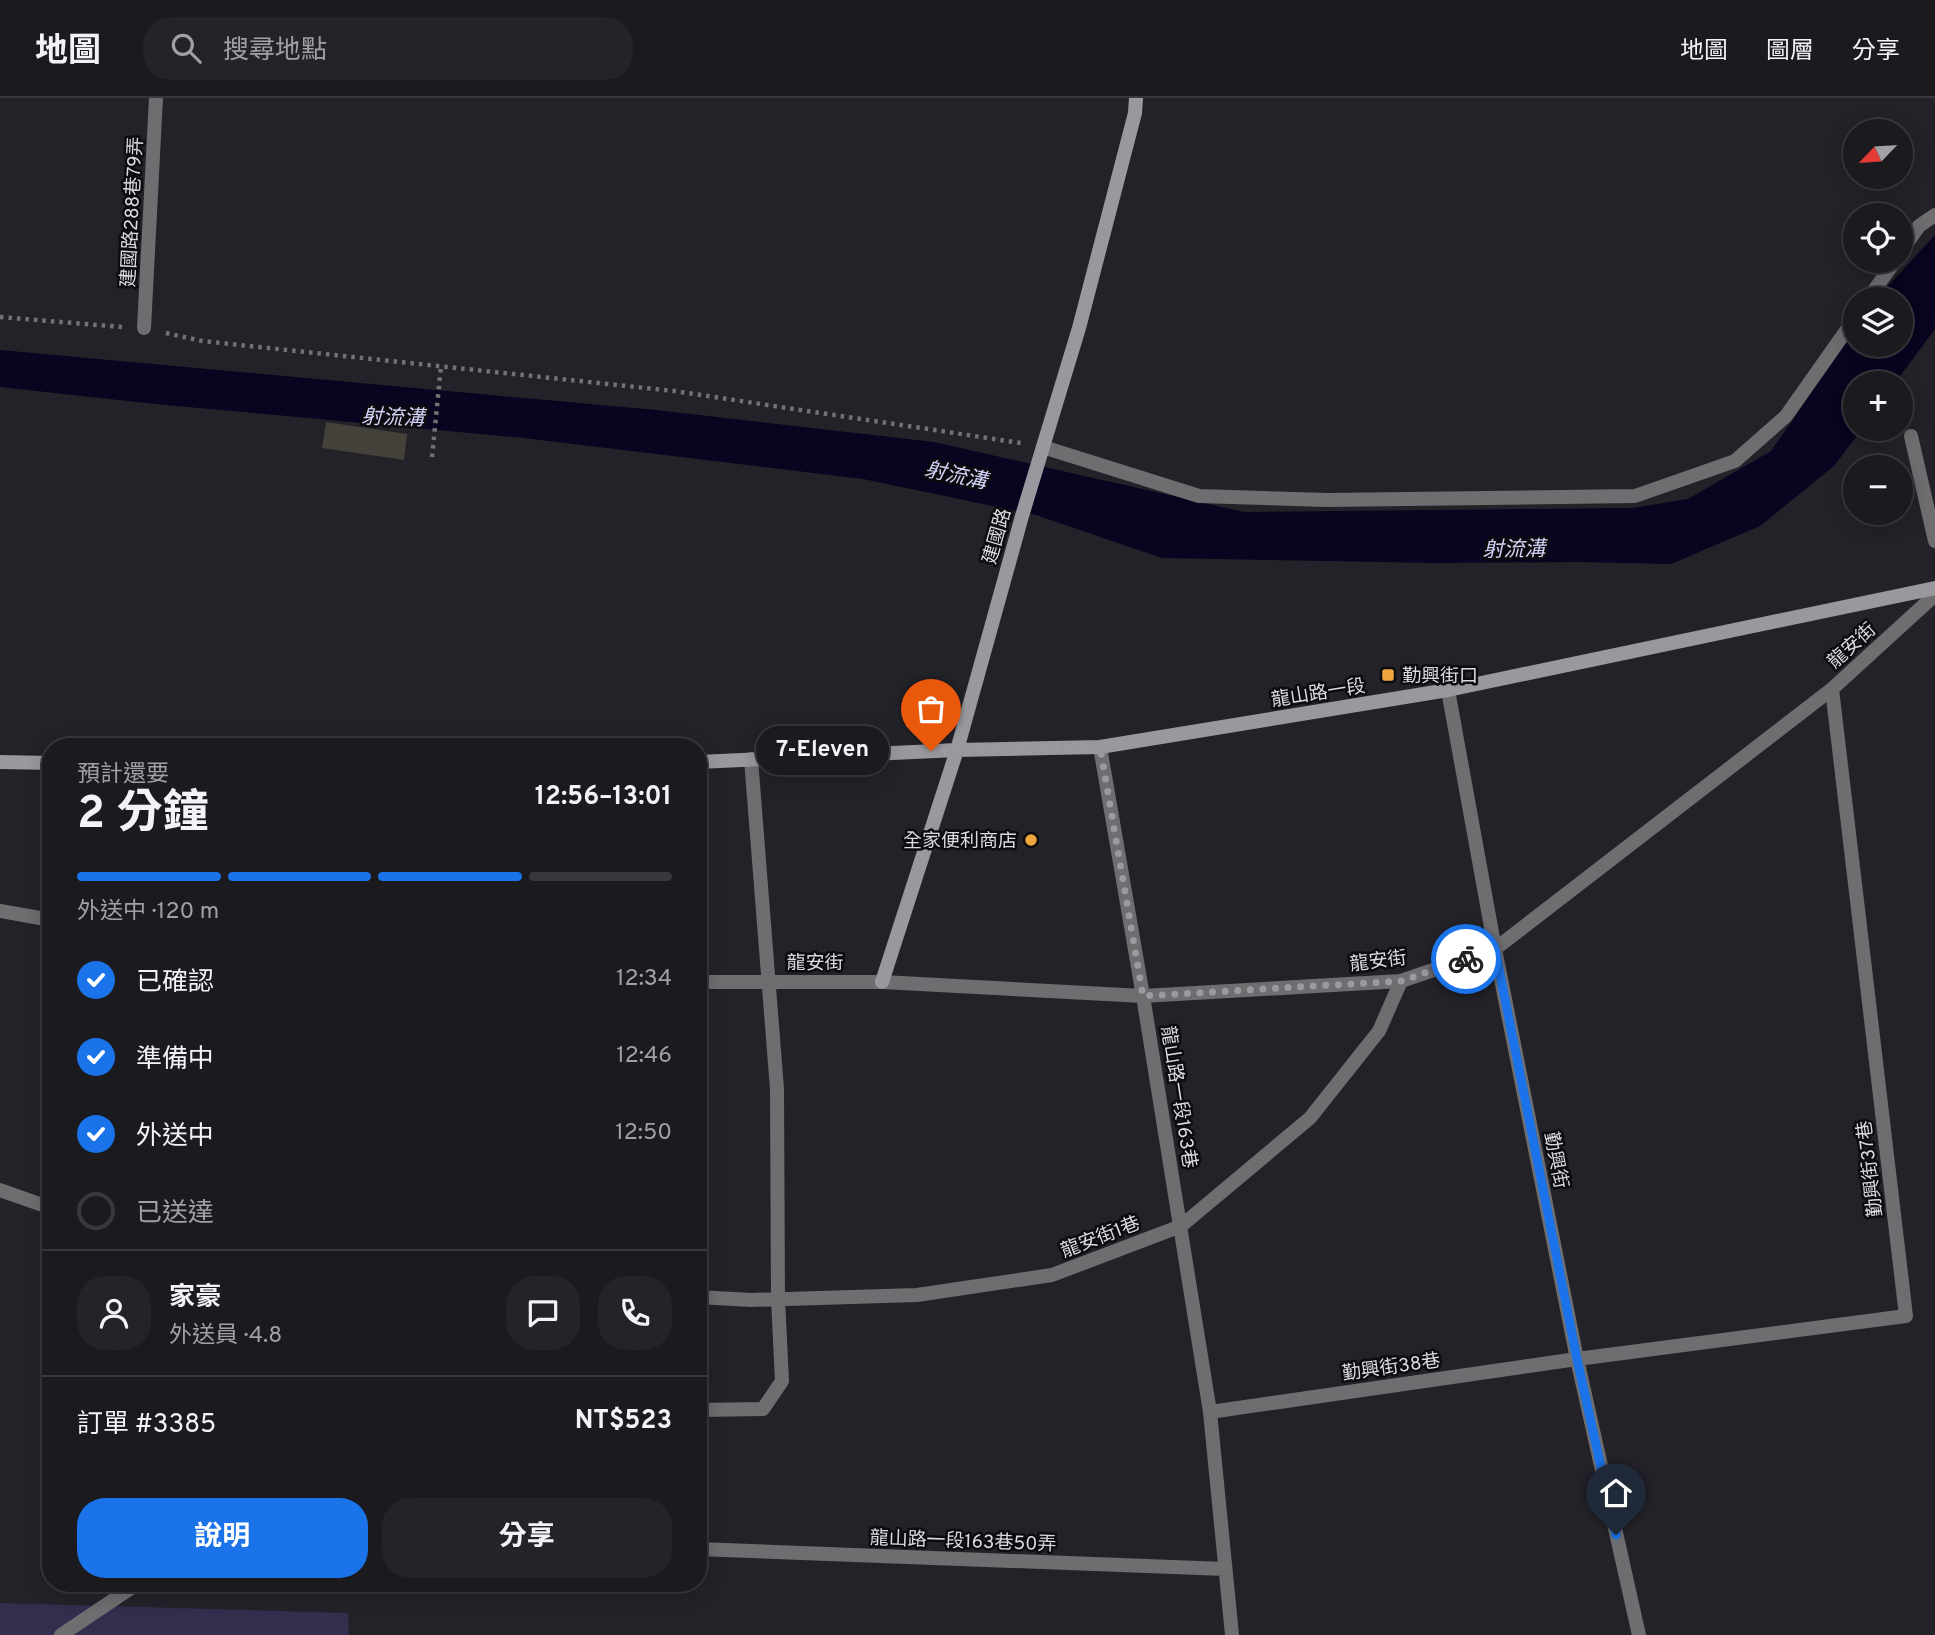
<!DOCTYPE html>
<html lang="zh-TW">
<head>
<meta charset="utf-8">
<style>
	:root { --surface:#1a1a1f; --page:#232328; --text:#f1f3f6; --muted:#9fa1a4; --line:#38383d; --accent:#1a73e8 }
	body { margin:0; font-family:Overpass,"Noto Sans TC",sans-serif; background:var(--page); color:var(--text); height:100vh; display:flex; flex-direction:column; font-size:26px; white-space:nowrap }
	* { box-sizing:border-box; margin:0 }
	p { font-size:23px; color:var(--muted) }
	.icon { flex:none; width:38px; height:38px; fill:none; stroke:currentColor; stroke-width:2; stroke-linecap:round; stroke-linejoin:round }
	.map { position:relative; flex:1; overflow:hidden }
	.details { position:absolute; left:42px; top:640px; width:665px; height:854px; display:flex; flex-direction:column; background:var(--surface); border-radius:28px; box-shadow:0 4px 18px #0003,0 0 0 2px var(--line) }
	.details>* { flex:none }
	.needle { width:46px; rotate:245deg }
	.buttons { position:absolute; left:1843px; top:21px; display:grid; gap:14px }
	.buttons a { display:grid; place-items:center; width:70px; height:70px; border-radius:50%; background:var(--surface); box-shadow:0 4px 18px #0003,0 0 0 2px var(--line); font-size:35px }
	.pin { position:absolute; display:grid; place-items:center; width:60px; height:60px; color:#fff; margin:-72px -30px; border-radius:50% 50% 50% 0; rotate:-45deg; box-shadow:0 0 7px #0007 }
	.pin .icon { rotate:45deg }
	.courier { position:absolute; display:grid; place-items:center; width:70px; height:70px; margin:-35px; border:5px solid #1a73e8; border-radius:50%; background:#fff; color:#222; box-shadow:0 2px 9px #0007 }
	.bubble { position:absolute; height:49px; border-radius:24px; background:var(--surface); box-shadow:0 4px 18px #0003,0 0 0 2px var(--line); font-size:23px; font-weight:700; line-height:49px; text-align:center }
	.overview em { font-style:normal; font-weight:700 }
	.overview div { display:flex; flex-direction:column-reverse }
	.overview { display:flex; align-items:center; justify-content:space-between; height:119px; padding:0 35px }
	h1 { font-size:46px; font-weight:700; line-height:52px }
	.bar { display:grid; grid-template-columns:repeat(4,1fr); gap:10px 7px; align-content:center; height:84px; padding:0 35px }
	.bar i { height:9px; border-radius:5px; background:var(--line) }
	.bar .on { background:var(--accent) }
	.bar p { grid-column:span 4 }
	.line { display:flex; align-items:center; gap:18px; padding:0 35px; border-top:2px solid var(--line) }
	.line div { flex:1 }
	.round { display:grid; place-items:center; flex:none; width:74px; height:74px; border-radius:28px; background:var(--page) }
	ol { padding:0 35px; list-style:none }
	li { display:flex; align-items:center; gap:21px; height:77px }
	li p { margin-inline-start:auto }
	li .icon { padding:7px; border-radius:50%; background:var(--accent); color:#fff; stroke-width:4 }
	li:last-child { color:var(--muted) }
	li i { width:38px; height:38px; border:4px solid var(--line); border-radius:50% }
	.primary-button { display:flex; gap:14px; margin-top:auto; padding:14px 35px }
	.primary-button a { flex:1; height:80px; border-radius:28px; background:var(--accent); color:#fff; font-size:28px; font-weight:700; line-height:80px; text-align:center }
	.primary-button a+a { background:var(--page); color:var(--text) }
	header { display:flex; align-items:center; gap:42px; box-sizing:border-box; height:98px; padding:0 35px; background:var(--surface); border-bottom:2px solid var(--line) }
	header strong { font-size:33px }
	nav { display:flex; gap:38px; margin-inline-start:auto; font-size:24px }
	.search { width:490px; height:63px; background:var(--page); display:flex; align-items:center; gap:18px; box-sizing:border-box; padding:0 24px; border-radius:28px; color:var(--muted); font-size:26px }
	.map>svg:first-child { display:block }
	.green { fill:#312e4e }
	.water { fill:#09041f }
	.building { fill:#44403a }
	.lines { fill:none; stroke-linecap:round; stroke-linejoin:round }
	.path { stroke:#727177; stroke-width:4.5; stroke-dasharray:3.5 5; stroke-linecap:butt }
	.lane { stroke:#6e6e71; stroke-width:14 }
	.street { stroke:#6e6e71; stroke-width:14 }
	.secondary { stroke:#99989e; stroke-width:14 }
	.done { stroke:#9b9a9f; stroke-width:7; stroke-dasharray:0 12.6 }
	.route { stroke:#1a73e8; stroke-width:9 }
	.poi-dot { fill:#efa73d; stroke:#0c0c0f; stroke-width:2.5 }
	.labels { text-anchor:middle; stroke-width:5; stroke-linejoin:round; paint-order:stroke }
	.street-label { font-size:19px; fill:#dbdbdf; stroke:#0c0c0f }
	.poi-label { font-size:19px; fill:#dbdbdf; stroke:#0c0c0f; text-anchor:start }
	.water-label { font-size:21px; font-style:italic; fill:#d3d2f8; stroke:#0c0c0f }
</style>
</head>
<body>
<header>
<strong>地圖</strong>
<div class="search"><svg class="icon" aria-label="search" viewBox="0 0 24 24"><circle cx="10" cy="10" r="6"/><path d="M15 15l6 6"/></svg>搜尋地點</div>
<nav><a>地圖</a><a>圖層</a><a>分享</a></nav>
</header>
<div class="map">
<svg width="1935" height="1537" viewBox="0 0 1935 1537">
	<rect width="100%" height="100%" fill="#232229"/>
	<path class="green" d="M0,1505L348,1515L349,1537H0Z"/>
	<path class="water" d="M1935,137V231L1895,285H1855V331H1862L1834,368L1760,428L1671,466L1578,464L1436,465L1162,460L1036,417L863,381L524,340L155,306L0,289V252L656,312L934,344L1244,414L1633,410L1688,401L1771,353L1855,232V247H1900V201H1876Z"/>
	<path class="building" d="M326,324L407,336L404,362L322,350Z"/>
	<g class="lines">
		<path class="path" d="M0,219L122,229
			M166,235L202,243L674,293L1021,345
			M432,359L441,268"/>
		<path class="lane" d="M1911,338L1935,443
			M0,1092L51,1110
			M698,1199L751,1202L917,1197L1052,1177L1181,1128L1310,1020L1379,933L1401,883
			M698,1312L763,1311L782,1283L778,1201L777,991L751,661
			M1210,1314L1232,1537
			M698,1451L1225,1471
			M266,1486L307,1488L512,1486
			M61,1537L137,1486"/>
		<path class="street" d="M1900,155L1919,128L1935,117
			M1868,201L1895,163
			M144,230L156,0
			M1043,349L1199,398L1327,402L1635,398L1735,363L1786,318L1855,220
			M1448,592L1495,851L1577,1261L1639,1537
			M1100,649L1143,898L1210,1314L1577,1261L1906,1218L1832,591
			M0,813L51,822
			M698,884H882L1143,898L1401,883L1495,851L1832,591L1935,497"/>
		<path class="secondary" d="M0,664L51,665
			M698,664L957,652L1100,649L1448,592L1935,490
			M882,884L957,652L1022,418L1079,230L1135,15L1136,0"/>
	</g>
	<g class="lines">
		<path class="done" d="M931,653L1100,649L1143,898L1401,883L1466,861"/>
		<path class="route" d="M1466,861L1495,851L1577,1261L1616,1437"/>
	</g>
	<g class="poi-dot">
		<rect x="1381" y="570" width="14" height="14" rx="3.5"/>
		<circle cx="1031" cy="742" r="7"/>
	</g>
	<g class="labels">
		<g class="street-label">
			<text transform="translate(131 114) rotate(-87)" y="7">建國路288巷79弄</text>
			<text transform="translate(996 438) rotate(-74)" y="7">建國路</text>
			<text transform="translate(1851 547) rotate(-42)" y="7">龍安街</text>
			<text transform="translate(1318 594) rotate(-9)" y="7">龍山路一段</text>
			<text transform="translate(1378 862) rotate(-7)" y="7">龍安街</text>
			<text x="815" y="871">龍安街</text>
			<text transform="translate(1180 999) rotate(81)" y="7">龍山路一段163巷</text>
			<text transform="translate(1557 1062) rotate(79)" y="7">勤興街</text>
			<text transform="translate(1869 1071) rotate(-97)" y="7">勤興街37巷</text>
			<text transform="translate(1100 1138) rotate(-21)" y="7">龍安街1巷</text>
			<text transform="translate(1391 1268) rotate(-8)" y="7">勤興街38巷</text>
			<text transform="translate(963 1442) rotate(2)" y="7">龍山路一段163巷50弄</text>
		</g>
		<g class="poi-label">
			<text x="1402" y="584">勤興街口</text>
			<text x="1017" y="749" text-anchor="end">全家便利商店</text>
		</g>
		<g class="water-label">
			<text transform="translate(393 319) rotate(2)" y="7">射流溝</text>
			<text transform="translate(956 377) rotate(12)" y="7">射流溝</text>
			<text transform="translate(1514 451) rotate(-1)" y="7">射流溝</text>
		</g>
	</g>
</svg>
<div class="buttons">
<a><svg class="needle" viewBox="-14 -14 28 28"><path d="M0-13l5 13h-10z" fill="#e53935"/><path d="M0 13l5-13h-10z" fill="#9fa1a4"/></svg></a>
<a><svg class="icon" aria-label="locate" viewBox="0 0 24 24"><circle cx="12" cy="12" r="6"/><path d="M12 2v4M12 18v4M2 12h4M18 12h4"/></svg></a>
<a><svg class="icon" aria-label="layers" viewBox="0 0 24 24"><path d="M12 4l9 5-9 5-9-5zM3 14l9 5 9-5"/></svg></a>
<a>+</a>
<a>−</a>
</div>
<div class="pin" style="left:931px;top:653px;background:#ea580c"><svg class="icon" aria-label="bag" viewBox="0 0 24 24"><path d="M5 8h14l-1 12H6zM9 8a3 3 0 0 1 6 0"/></svg></div>
<div class="pin" style="left:1616px;top:1437px;background:#1f2937"><svg class="icon" aria-label="home" viewBox="0 0 24 24"><path d="M3 11l9-7 9 7M6 9v11h12V9"/></svg></div>
<div class="courier" style="left:1466px;top:861px"><svg class="icon" aria-label="bike" viewBox="0 0 24 24"><circle cx="6" cy="16" r="4"/><circle cx="18" cy="16" r="4"/><path d="M6 16l4-8h5l3 8M10 8l3 8H6M13 5h3"/></svg></div>
<div class="bubble" style="left:756px;top:628px;width:133px">7-Eleven</div>
<section class="details">
<div class="overview"><div><h1>2 分鐘</h1><p>預計還要</p></div><em>12:56–13:01</em></div>
<div class="bar"><i class="on"></i><i class="on"></i><i class="on"></i><i></i><p>外送中 · 120 m</p></div>
<ol>
<li><svg class="icon" aria-label="check" viewBox="0 0 24 24"><path d="M5 12l5 5 9-10"/></svg>已確認<p>12:34</p></li>
<li><svg class="icon" aria-label="check" viewBox="0 0 24 24"><path d="M5 12l5 5 9-10"/></svg>準備中<p>12:46</p></li>
<li><svg class="icon" aria-label="check" viewBox="0 0 24 24"><path d="M5 12l5 5 9-10"/></svg>外送中<p>12:50</p></li>
<li><i></i>已送達</li>
</ol>
<div class="line" style="height:126px"><a class="round"><svg class="icon" aria-label="person" viewBox="0 0 24 24"><circle cx="12" cy="8" r="4"/><path d="M4 21q1-7 8-7t8 7"/></svg></a><div><b>家豪</b><p>外送員 · 4.8</p></div><a class="round"><svg class="icon" aria-label="chat" viewBox="0 0 24 24"><path d="M4 5h16v11H9l-5 4z"/></svg></a><a class="round"><svg class="icon" aria-label="phone" viewBox="0 0 24 24"><path d="M5 4h4l2 5-3 2q2 4 5 5l2-3 5 2v4C11 20 4 13 5 4z"/></svg></a></div>
<div class="line" style="height:91px"><div>訂單 #3385</div><b>NT$523</b></div>
<div class="primary-button"><a>說明</a><a>分享</a></div>
</section>
</div>
</body>
</html>
